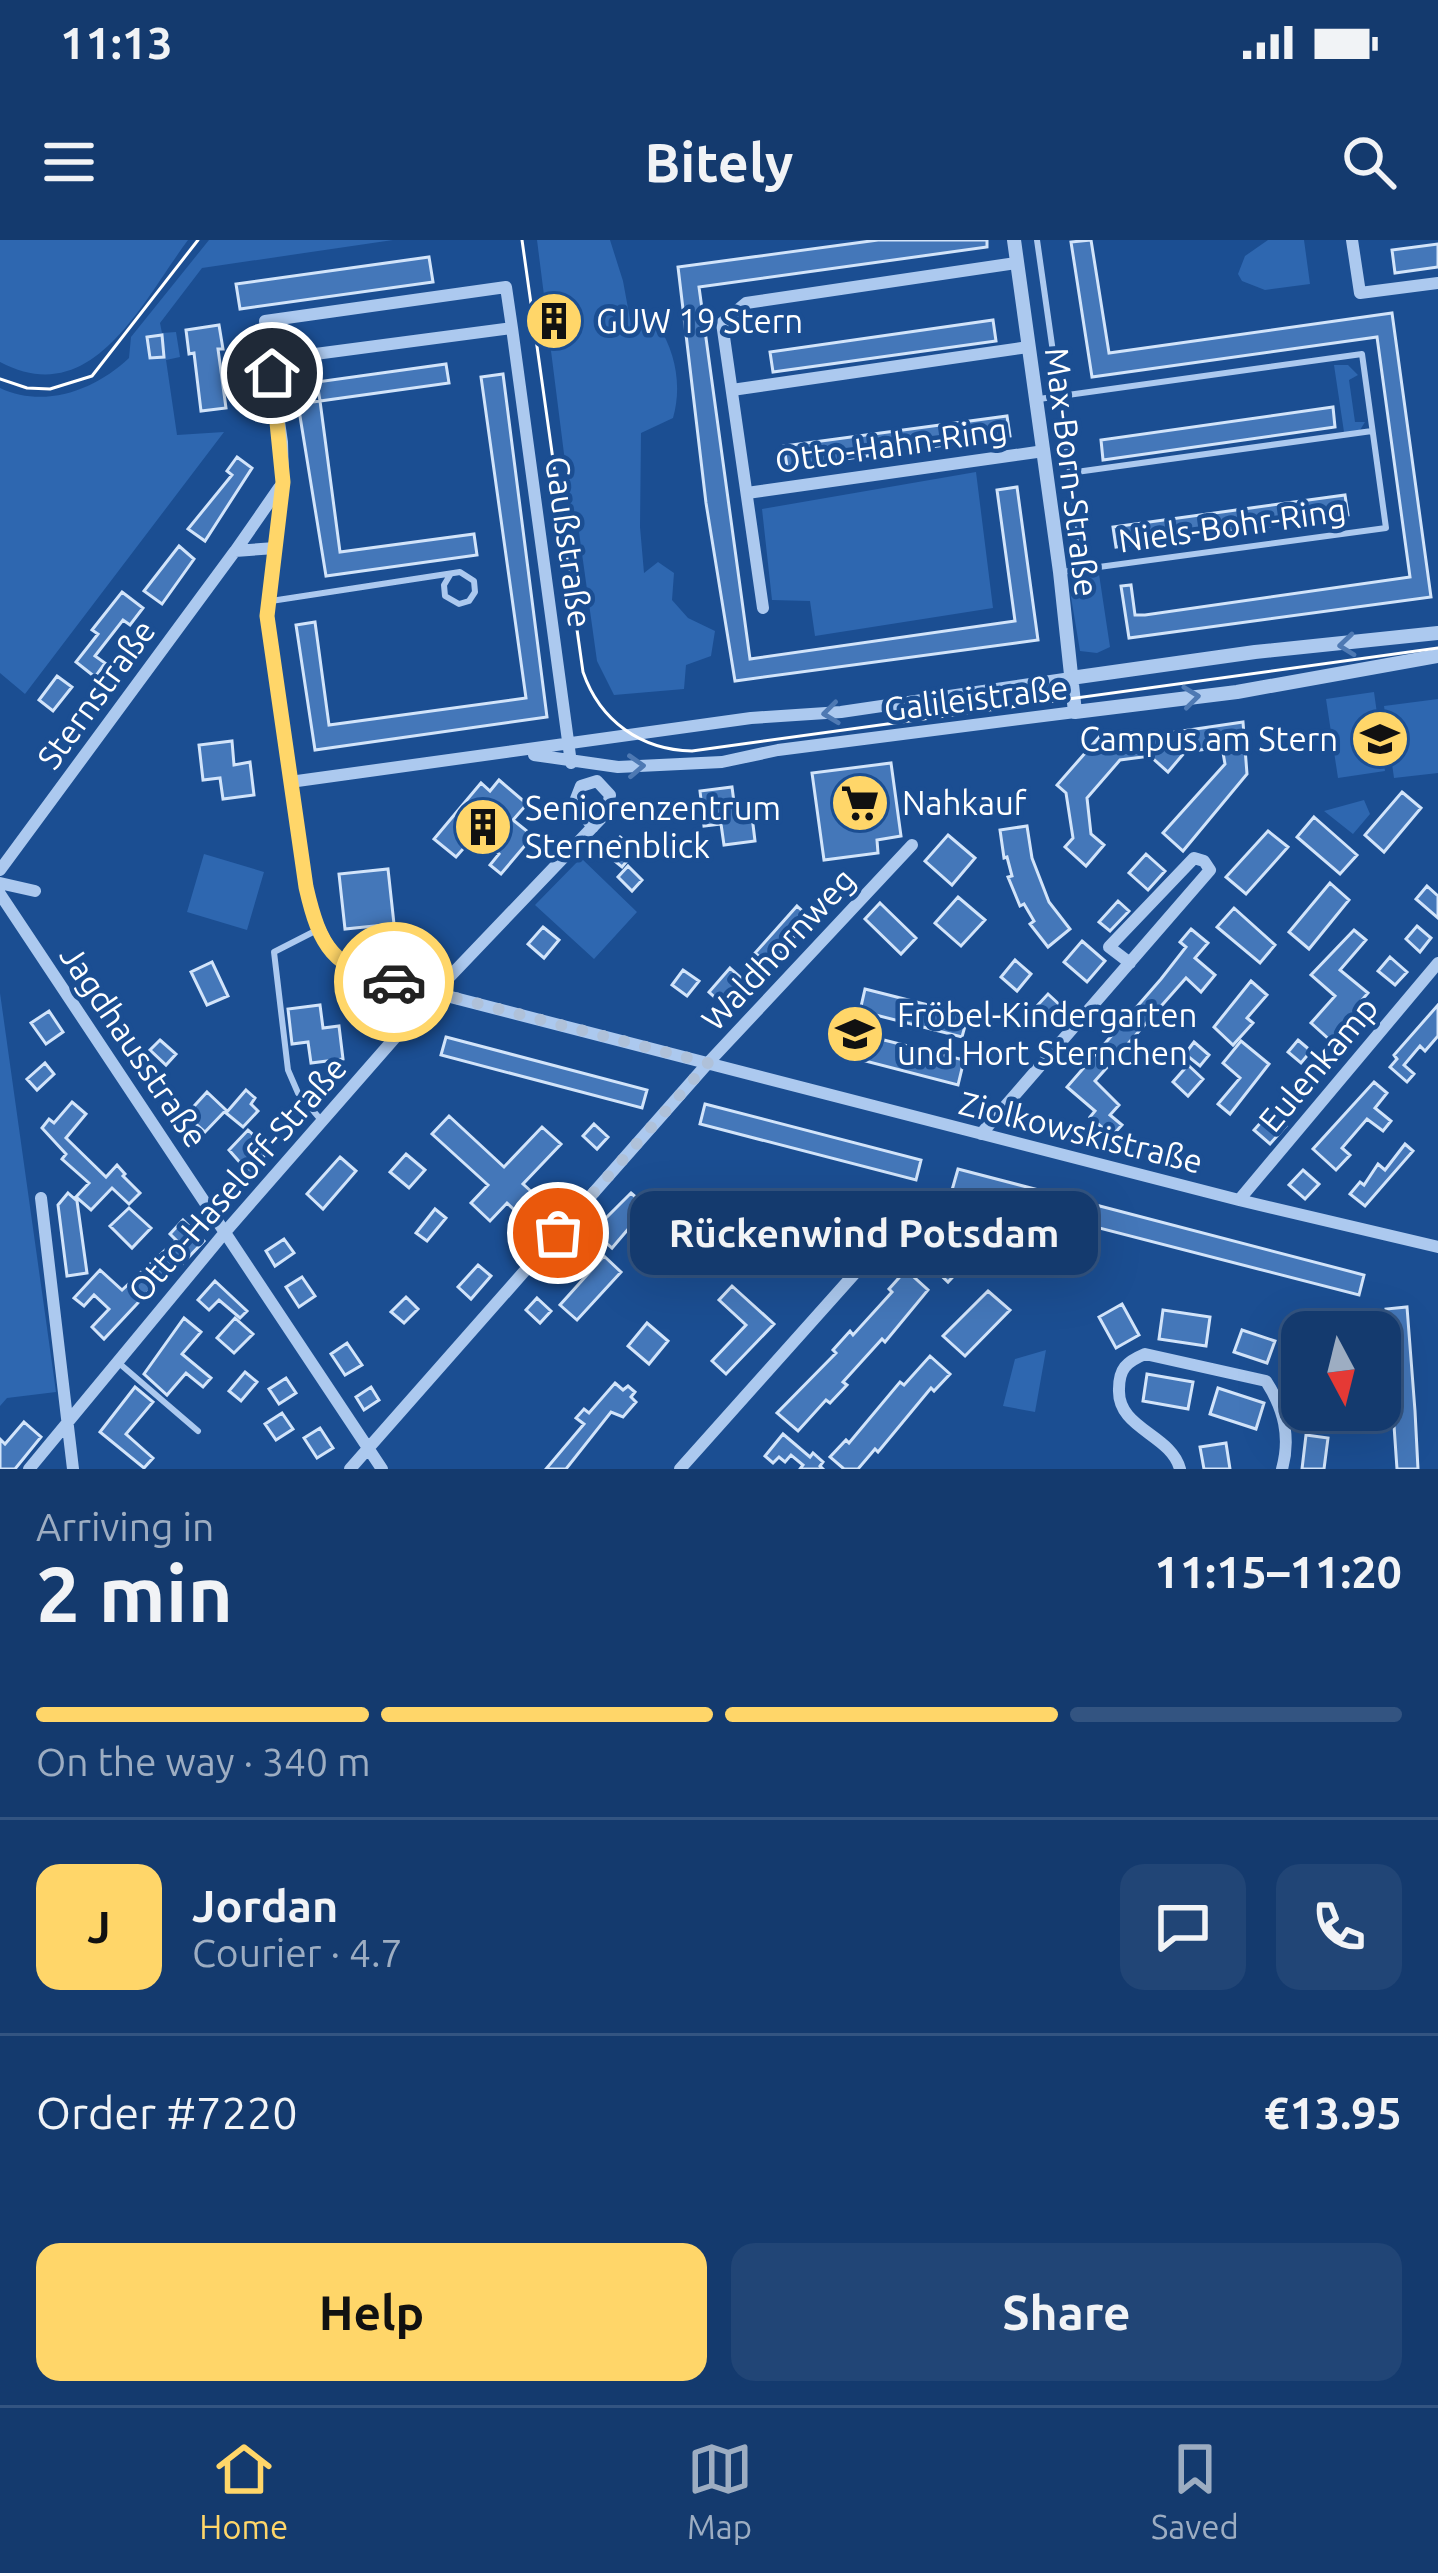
<!DOCTYPE html>
<html lang="en">
<head>
<meta charset="utf-8">
<style>
	:root { --surface:#143a6e; --page:#214576; --text:#f1f3f6; --muted:#9dadc2; --line:#335481; --accent:#ffd669 }
	body { margin:0; font-family:Ubuntu,sans-serif; background:var(--page); color:var(--text); height:100vh; display:flex; flex-direction:column; font-size:45px; white-space:nowrap }
	* { box-sizing:border-box; margin:0 }
	p { font-size:39px; color:var(--muted) }
	.icon { flex:none; width:66px; height:66px; fill:none; stroke:currentColor; stroke-width:2; stroke-linecap:round; stroke-linejoin:round }
	.map { position:relative; height:1229px; overflow:hidden }
	.side { display:flex; flex-direction:column; background:var(--surface); flex:1 }
	.side>* { flex:none }
	.needle { width:78px; rotate:173deg }
	.buttons { position:absolute; left:1281px; top:1071px; display:grid; gap:24px }
	.buttons a { display:grid; place-items:center; width:120px; height:120px; border-radius:24px; background:var(--surface); box-shadow:0 12px 48px #0002,0 0 0 3px var(--line); font-size:60px }
	.pin { position:absolute; display:grid; place-items:center; width:102px; height:102px; color:#fff; margin:-51px; border:6px solid #fff; border-radius:50%; box-shadow:0 3px 12px #0007 }
	.courier { position:absolute; display:grid; place-items:center; width:120px; height:120px; margin:-60px; border:9px solid #ffd669; border-radius:50%; background:#fff; color:#222; box-shadow:0 3px 15px #0007 }
	.bubble { position:absolute; height:84px; border-radius:24px; background:var(--surface); box-shadow:0 12px 48px #0002,0 0 0 3px var(--line); font-size:39px; font-weight:600; line-height:84px; text-align:center }
	.summary em { font-style:normal; font-weight:600 }
	.summary div { display:flex; flex-direction:column-reverse }
	.summary { display:flex; align-items:center; justify-content:space-between; height:204px; padding:0 36px }
	h1 { font-size:78px; font-weight:600; line-height:90px }
	.bar { display:grid; grid-template-columns:repeat(4,1fr); gap:18px 12px; align-content:center; height:144px; padding:0 36px }
	.bar i { height:15px; border-radius:9px; background:var(--line) }
	.bar .current { background:var(--accent) }
	.bar p { grid-column:span 4 }
	.line { display:flex; align-items:center; gap:30px; padding:0 36px; border-top:3px solid var(--line) }
	.line div { flex:1 }
	.round { display:grid; place-items:center; flex:none; width:126px; height:126px; border-radius:24px; background:var(--page) }
	.cta { display:flex; gap:24px; margin-top:auto; padding:24px 36px }
	.cta a { flex:1; height:138px; border-radius:24px; background:var(--accent); color:#111; font-size:48px; font-weight:600; line-height:138px; text-align:center }
	.cta a+a { background:var(--page); color:var(--text) }
	.status { display:flex; justify-content:space-between; align-items:center; height:84px; padding:0 60px; background:var(--surface); direction:ltr }
	.status svg { height:33px; fill:currentColor }
	header { display:flex; justify-content:space-between; align-items:center; height:156px; padding:0 36px; background:var(--surface); font-size:54px; font-weight:600 }
	.menu { display:flex; justify-content:space-around; align-items:center; height:168px; border-top:3px solid var(--line); background:var(--surface); font-size:33px; color:var(--muted) }
	.menu a { display:grid; justify-items:center; gap:6px }
	.menu .current { color:var(--accent) }
	.map>svg:first-child { display:block }
	.green { fill:#2e67b0 }
	.building { fill:#4477b9; stroke:#d2e4fa; stroke-width:3 }
	.lines { fill:none; stroke-linecap:round; stroke-linejoin:round }
	.service { stroke:#acc9ef; stroke-width:6 }
	.minor { stroke:#acc9ef; stroke-width:12 }
	.tertiary { stroke:#acc9ef; stroke-width:14 }
	.tram { stroke:#fff; stroke-width:3 }
	.oneway { stroke:#4e79b3 }
	.done { stroke:#afc1d9; stroke-width:12; stroke-dasharray:0 21.6 }
	.route { stroke:#ffd669; stroke-width:15 }
	.labels { text-anchor:middle; stroke-width:9; stroke-linejoin:round; paint-order:stroke }
	.poi-label { font-size:33px; fill:#fff; stroke:#1b4e92; text-anchor:start }
	.street-label { font-size:33px; fill:#fff; stroke:#1b4e92 }
</style>
</head>
<body>
<div class="status"><b>11:13</b><svg viewBox="0 0 49 12"><path d="M0 12V9h3v3zM5 12V6h3v6zM10 12V3h3v9zM15 12V0h3v12zM26 1h20v11H26zM47 4h2v5h-2z"/></svg></div>
<header><svg class="icon" aria-label="menu" viewBox="0 0 24 24"><path d="M4 6h16M4 12h16M4 18h16"/></svg>Bitely<svg class="icon" aria-label="search" viewBox="0 0 24 24"><circle cx="10" cy="10" r="6"/><path d="M15 15l6 6"/></svg></header>
<div class="map">
<svg width="1438" height="1229" viewBox="0 0 1438 1229">
	<rect width="100%" height="100%" fill="#1b4e92"/>
	<path class="green" d="M0,0H188C141,63 93,171 0,122Z
		M209,0H393L202,28L160,83L162,93L176,92L180,117L166,120L177,195L224,192L25,454L0,433V148C45,169 95,150 129,118L131,97Z
		M537,0H610L623,41L632,90L658,85C676,113 682,147 673,178L641,193L640,287L644,333L658,322L674,333L672,360L688,378L715,391L711,416L686,425L684,449L614,455L597,421L578,285H573Z
		M1268,0H1304L1310,44L1265,50L1242,41L1238,34L1245,16Z
		M1334,125H1348L1358,135L1349,140L1355,182H1365L1360,190L1344,192Z
		M976,232L993,368L815,396L810,361L772,360L762,269Z
		M1099,334L1110,407L1097,413L1080,411L1070,351L1082,336Z
		M1374,452L1385,531L1338,538L1326,459Z
		M1438,459V533L1394,538L1384,466Z
		M1364,560L1370,574L1353,594L1324,571Z
		M204,614L264,632L247,690L187,672Z
		M581,618L637,672L594,719L535,665Z
		M0,753L56,1152L7,1158L0,1166Z
		M1046,1110L1035,1172L1003,1166L1015,1119Z"/>
	<path class="building" d="M878,0H987V7L699,47L750,419L1015,381L997,250L1017,247L1038,400L735,441L706,263L678,27Z
		M1091,0L1109,113L1392,73L1431,357L1129,398L1121,346L1131,345L1135,375H1145L1410,337L1377,97L1092,137L1071,2Z
		M1438,4V27L1395,33L1392,10Z
		M429,17L433,42L240,69L236,44Z
		M993,80L996,101L773,132L770,112Z
		M219,85L223,109H218L226,168L201,171L194,113L189,114L186,90Z
		M162,95L164,117L150,118L147,97Z
		M446,124L449,143L320,161L317,142Z
		M503,134L547,477L315,510L296,385L315,382L329,485L526,458L481,137Z
		M320,161L340,312L474,294L477,315L326,336L298,164Z
		M1333,167L1335,187L1103,220L1101,200Z
		M1007,176L1010,196L787,227L784,206Z
		M237,217L252,228L205,301L188,289L232,235L227,231Z
		M1345,255L1348,275L1116,307L1113,287Z
		M179,306L194,319L162,364L144,351Z
		M122,352L143,368L130,385L123,380L95,416L105,423L95,437L76,422L98,394L92,390Z
		M57,436L72,447L53,471L39,460Z
		M1243,482L1247,534L1183,611L1163,593L1225,524L1222,507L1185,512L1168,532L1150,516L1120,520L1087,558L1091,594L1104,605L1086,626L1065,607L1073,598L1066,553L1057,545L1101,495L1108,502Z
		M232,501L234,525L250,522L254,555L223,559L220,538L203,540L199,505Z
		M891,523L901,596L877,600L878,613L824,620L812,533Z
		M499,540L527,564L513,580L533,596L501,634L490,625L499,614L476,594L456,617L434,599L481,543L490,551Z
		M732,547L735,570L751,568L755,601L724,605L721,584L704,586L700,551Z
		M1402,552L1421,568L1384,612L1365,595Z
		M1314,577L1357,615L1340,634L1297,597Z
		M1027,586L1032,618L1049,662L1070,689L1048,707L1030,684L1034,681L1024,664L1020,666L1008,637L1012,636L1007,617L1004,618L1000,590Z
		M1268,591L1288,607L1246,654L1226,637Z
		M948,595L975,618L952,645L925,621Z
		M620,597L636,610L622,627L606,614Z
		M1146,614L1165,631L1148,650L1129,633Z
		M628,626L642,640L632,651L618,637Z
		M388,629L394,684L345,689L339,634Z
		M1330,643L1349,660L1309,709L1289,692Z
		M1427,646L1438,656V678L1416,659Z
		M958,657L985,680L961,706L935,683Z
		M1118,661L1129,671L1110,691L1099,682Z
		M880,663L916,698L901,714L865,679Z
		M797,666L810,678L770,726L755,713Z
		M1234,668L1275,705L1260,723L1217,687Z
		M1417,686L1431,698L1420,712L1406,699Z
		M543,687L559,700L544,718L528,704Z
		M1191,689L1208,703L1195,718L1215,735L1201,752L1186,738L1095,841L1119,865L1110,875L1122,885L1112,896L1090,877L1095,871L1067,847L1161,739L1186,707L1180,702Z
		M1354,690L1366,700L1340,730L1368,753L1361,761L1367,766L1331,801L1311,783L1335,756L1311,735Z
		M1082,701L1105,721L1087,742L1064,722Z
		M1390,717L1407,732L1395,745L1378,731Z
		M1015,720L1031,734L1017,751L1001,737Z
		M212,722L228,756L207,765L191,732Z
		M730,728L750,746L729,770L709,752Z
		M683,730L699,741L687,756L672,745Z
		M1251,741L1267,755L1247,778L1253,783L1233,805L1214,787Z
		M865,749L968,775L962,797L860,771Z
		M1048,754L1062,767L1050,780L1035,768Z
		M320,765L323,788L339,786L343,819L311,823L308,802L292,804L288,769Z
		M1438,765V796L1425,811L1420,806L1404,825L1414,834L1407,842L1390,827L1397,819L1394,815Z
		M49,771L63,792L46,804L31,783Z
		M848,791L964,820L958,845L842,815Z
		M446,797L647,850L642,868L441,815Z
		M160,800L176,814L166,825L150,810Z
		M1298,800L1311,811L1301,823L1288,812Z
		M1241,801L1269,824L1230,874L1218,864L1240,838L1223,823Z
		M1194,802L1209,815L1200,826L1185,814Z
		M45,823L54,834L37,850L27,839Z
		M1188,825L1203,839L1188,856L1173,842Z
		M1374,842L1387,853L1375,868L1391,881L1383,891L1367,879L1342,908L1350,915L1336,930L1313,909Z
		M246,850L255,858L251,864L258,871L243,887L226,873Z
		M207,852L226,870L205,892L186,875Z
		M72,862L86,874L66,898L106,937L117,925L125,934L123,936L140,953L129,964L112,948L91,970L76,957L89,943L62,919L66,914L42,888L49,879L54,883Z
		M705,864L921,920L916,940L700,884Z
		M1270,872L1286,886L1270,904L1254,890Z
		M449,876L504,927L542,887L561,904L523,944L555,973L538,992L507,963L490,981L471,963L488,945L432,894Z
		M594,884L608,897L597,909L583,896Z
		M248,890L269,909L251,935L229,910Z
		M1405,904L1413,911L1365,966L1350,954L1360,942L1364,945L1378,924L1385,930Z
		M406,914L425,930L409,948L390,932Z
		M340,917L356,931L323,969L307,954Z
		M958,929L1364,1035L1359,1055L952,950Z
		M1303,930L1319,944L1305,959L1289,945Z
		M68,953L77,961L87,1033L67,1036L58,965Z
		M631,953L647,967L612,1008L593,991Z
		M129,968L151,988L132,1008L110,986Z
		M435,969L446,978L427,1001L416,993Z
		M183,980L204,1001L183,1023L179,1019L104,1099L92,1087L109,1069L94,1055L84,1066L74,1058L100,1030L122,1050L176,1000L170,994Z
		M284,999L294,1013L275,1026L266,1011Z
		M941,1002L965,1024L948,1042L925,1020Z
		M604,1016L621,1032L577,1080L560,1065Z
		M478,1025L491,1036L471,1059L458,1047Z
		M906,1030L928,1050L885,1102L882,1099L843,1142L847,1145L830,1163L826,1160L798,1191L777,1173L836,1113L833,1110L850,1091L853,1095L892,1052L889,1049Z
		M302,1037L315,1056L299,1067L286,1047Z
		M215,1041L247,1071L240,1078L219,1060L209,1070L198,1060Z
		M732,1046L774,1084L726,1134L712,1121L746,1085L719,1060Z
		M988,1051L1010,1070L965,1116L943,1096Z
		M406,1057L418,1069L404,1083L391,1072Z
		M537,1058L551,1071L540,1083L526,1070Z
		M1122,1064L1139,1095L1116,1108L1099,1077Z
		M1407,1067L1415,1171L1418,1229H1397L1386,1069Z
		M1163,1070L1210,1077L1206,1106L1159,1099Z
		M184,1078L201,1092L182,1114L211,1138L203,1147L186,1133L167,1155L144,1134Z
		M235,1078L253,1094L234,1113L217,1098Z
		M647,1083L668,1101L649,1124L628,1106Z
		M1242,1090L1275,1101L1267,1123L1234,1112Z
		M347,1103L362,1125L345,1135L331,1114Z
		M930,1116L950,1134L934,1151L931,1148L878,1212L875,1209L858,1229H844L830,1217L846,1200L849,1203L900,1142L904,1145Z
		M245,1132L257,1142L241,1161L229,1151Z
		M1147,1134L1193,1142L1188,1169L1143,1161Z
		M286,1138L296,1153L279,1164L269,1149Z
		M615,1143L623,1150L628,1146L635,1152L631,1157L636,1162L623,1177L611,1172L566,1229H546L584,1184L576,1178L584,1169L589,1173Z
		M135,1147L153,1162L126,1194L153,1218L144,1228L100,1192Z
		M371,1147L379,1160L364,1170L356,1157Z
		M1218,1148L1264,1163L1256,1189L1210,1174Z
		M282,1173L293,1189L276,1200L265,1184Z
		M24,1182L41,1197L15,1229H0V1199L5,1204Z
		M320,1188L333,1208L317,1218L304,1198Z
		M783,1194L810,1217L813,1213L823,1222L820,1226L823,1229H800L803,1225L791,1215L785,1222L779,1217L773,1223L765,1216Z
		M1306,1195L1328,1198L1324,1229H1302Z
		M1226,1203L1230,1229H1204L1200,1207Z"/>
	<g class="lines">
		<path class="service" d="M1037,0L1084,329
			M1039,159L1362,114L1386,288L1062,332
			M1069,233L1372,191
			M271,361L460,332L474,341L475,352L469,361L459,364L445,356L444,345L450,335
			M319,689L274,712L288,830L298,853L321,880
			M120,1124L198,1191"/>
		<path class="minor" d="M1352,0L1360,53L1438,43
			M270,120L265,81L506,47L512,88
			M732,150L1028,107
			M747,253L1044,211
			M236,310L279,248
			M763,368L722,83L746,63L1016,23
			M534,515L618,527L722,522L778,510L1075,472
			M571,523L512,88L270,120L282,202L283,242L267,376L306,647C315,685 329,725 369,736L1239,960L1438,1007
			M290,542L751,478L841,472L1071,438
			M0,630L235,311L275,308
			M0,643L35,651
			M0,654L382,1229
			M981,894L1210,630L1204,621L1194,618L1109,707L1130,723
			M41,958L73,1229
			M1239,960L1438,723
			M29,1229L226,991L435,752L607,572L610,555L597,541L581,546L574,564L593,587
			M350,1229L708,823L912,605
			M680,1229L907,975
			M1180,1229C1171,1194 1117,1189 1119,1149C1119,1129 1126,1122 1145,1114L1266,1141C1284,1169 1291,1197 1282,1229"/>
		<path class="tertiary" d="M1014,0L1060,332L1075,472L1237,452L1438,416
			M1071,438L1255,412L1438,393"/>
		<path class="tram" d="M522,0L583,432C600,481 641,510 692,511L1438,408
			M0,139L27,148L50,149L92,136L198,0"/>
	</g>
	<defs><path id="oneway-chevron" d="M-2-3.5L2.5 0L-2 3.5" fill="none" stroke-width="1.6" stroke-linecap="round" stroke-linejoin="round" transform="scale(3)"/></defs>
	<g class="oneway">
		<use href="#oneway-chevron" transform="translate(1347 405) rotate(174)"/>
		<use href="#oneway-chevron" transform="translate(1191 457) rotate(-7)"/>
		<use href="#oneway-chevron" transform="translate(831 473) rotate(173)"/>
		<use href="#oneway-chevron" transform="translate(636 526) rotate(-3)"/>
	</g>
	<g class="lines">
		<path class="done" d="M394,742L708,823L558,993"/>
		<path class="route" d="M272,133L283,242L267,376L306,647C320,708 333,728 394,742"/>
	</g>
	<defs>
		<symbol id="building-disc" viewBox="-11 -11 22 22"><circle r="9.5" fill="#ffd669" stroke="#1b4e92"/><path d="M-4-6H4V6H1V3H-1V6H-4ZM-2.5-4.3h1.7v1.8h-1.7ZM.8-4.3h1.7v1.8H.8ZM-2.5-1h1.7V.8h-1.7ZM.8-1h1.7V.8H.8Z" fill="#111"/></symbol>
		<symbol id="school-disc" viewBox="-11 -11 22 22"><circle r="9.5" fill="#ffd669" stroke="#1b4e92"/><path d="M0-5L7-2L0 1L-7-2ZM-4 1L0 2.5L4 1V4Q0 6-4 4Z" fill="#111"/></symbol>
		<symbol id="supermarket-disc" viewBox="-11 -11 22 22"><circle r="9.5" fill="#ffd669" stroke="#1b4e92"/><path d="M-6-5.5h2.5l.6 2H6L4.5 2H-2.5L-4.4-4H-6ZM-1.5 3.2a1.3 1.3 0 1 0 .1 0ZM3 3.2a1.3 1.3 0 1 0 .1 0Z" fill="#111"/></symbol>
	</defs>
	<g fill-rule="evenodd">
		<use href="#building-disc" x="521" y="48" width="66" height="66"/>
		<use href="#school-disc" x="1347" y="466" width="66" height="66"/>
		<use href="#supermarket-disc" x="827" y="530" width="66" height="66"/>
		<use href="#building-disc" x="450" y="554" width="66" height="66"/>
		<use href="#school-disc" x="822" y="761" width="66" height="66"/>
	</g>
	<g class="labels">
		<g class="poi-label">
			<text x="596" y="93">GUW 19 Stern</text>
			<text x="1338" y="511" text-anchor="end">Campus am Stern</text>
			<text x="902" y="575">Nahkauf</text>
			<text x="525" y="580">Seniorenzentrum<tspan x="525" dy="38">Sternenblick</tspan></text>
			<text x="897" y="787">Fröbel-Kindergarten<tspan x="897" dy="38">und Hort Sternchen</tspan></text>
		</g>
		<g class="street-label">
			<text transform="translate(891 205) rotate(-8)" y="12">Otto-Hahn-Ring</text>
			<text transform="translate(1072 232) rotate(83)" y="12">Max-Born-Straße</text>
			<text transform="translate(1232 285) rotate(-8)" y="12">Niels-Bohr-Ring</text>
			<text transform="translate(569 302) rotate(82)" y="12">Gaußstraße</text>
			<text transform="translate(96 454) rotate(-54)" y="12">Sternstraße</text>
			<text transform="translate(976 458) rotate(-7)" y="12">Galileistraße</text>
			<text transform="translate(778 709) rotate(-47)" y="12">Waldhornweg</text>
			<text transform="translate(134 806) rotate(56)" y="12">Jagdhausstraße</text>
			<text transform="translate(1318 824) rotate(-50)" y="12">Eulenkamp</text>
			<text transform="translate(1081 892) rotate(14)" y="12">Ziolkowskistraße</text>
			<text transform="translate(237 939) rotate(-49)" y="12">Otto-Haseloff-Straße</text>
		</g>
	</g>
</svg>
<div class="buttons">
<a><svg class="needle" viewBox="-14 -14 28 28"><path d="M0-13l5 13h-10z" fill="#e53935"/><path d="M0 13l5-13h-10z" fill="#9dadc2"/></svg></a>
</div>
<div class="pin" style="left:558px;top:993px;background:#ea580c"><svg class="icon" aria-label="bag" viewBox="0 0 24 24"><path d="M5 8h14l-1 12H6zM9 8a3 3 0 0 1 6 0"/></svg></div>
<div class="pin" style="left:272px;top:133px;background:#1f2937"><svg class="icon" aria-label="home" viewBox="0 0 24 24"><path d="M3 11l9-7 9 7M6 9v11h12V9"/></svg></div>
<div class="courier" style="left:394px;top:742px"><svg class="icon" aria-label="car" viewBox="0 0 24 24"><path d="M5 17H2v-5l4-1 3-4h7l3 4 3 1v5h-3M9 17h6M6 11h13"/><circle cx="7" cy="17" r="2"/><circle cx="17" cy="17" r="2"/></svg></div>
<div class="bubble" style="left:630px;top:951px;width:468px">Rückenwind Potsdam</div>
</div>
<section class="side">
<div class="summary"><div><h1>2 min</h1><p>Arriving in</p></div><em>11:15–11:20</em></div>
<div class="bar"><i class="current"></i><i class="current"></i><i class="current"></i><i></i><p>On the way · 340 m</p></div>
<div class="line" style="height:216px"><b class="round" style="background:var(--accent);color:#111">J</b><div><b>Jordan</b><p>Courier · 4.7</p></div><a class="round"><svg class="icon" aria-label="chat" viewBox="0 0 24 24"><path d="M4 5h16v11H9l-5 4z"/></svg></a><a class="round"><svg class="icon" aria-label="phone" viewBox="0 0 24 24"><path d="M5 4h4l2 5-3 2q2 4 5 5l2-3 5 2v4C11 20 4 13 5 4z"/></svg></a></div>
<div class="line" style="height:156px"><div>Order #7220</div><b>€13.95</b></div>
<div class="cta"><a>Help</a><a>Share</a></div>
</section>
<nav class="menu">
<a class="current"><svg class="icon" aria-label="home" viewBox="0 0 24 24"><path d="M3 11l9-7 9 7M6 9v11h12V9"/></svg>Home</a>
<a><svg class="icon" aria-label="map" viewBox="0 0 24 24"><path d="M3 6l6-2 6 2 6-2v14l-6 2-6-2-6 2zM9 4v14M15 6v14"/></svg>Map</a>
<a><svg class="icon" aria-label="saved" viewBox="0 0 24 24"><path d="M7 4h10v16l-5-4-5 4z"/></svg>Saved</a>
</nav>
</body>
</html>
